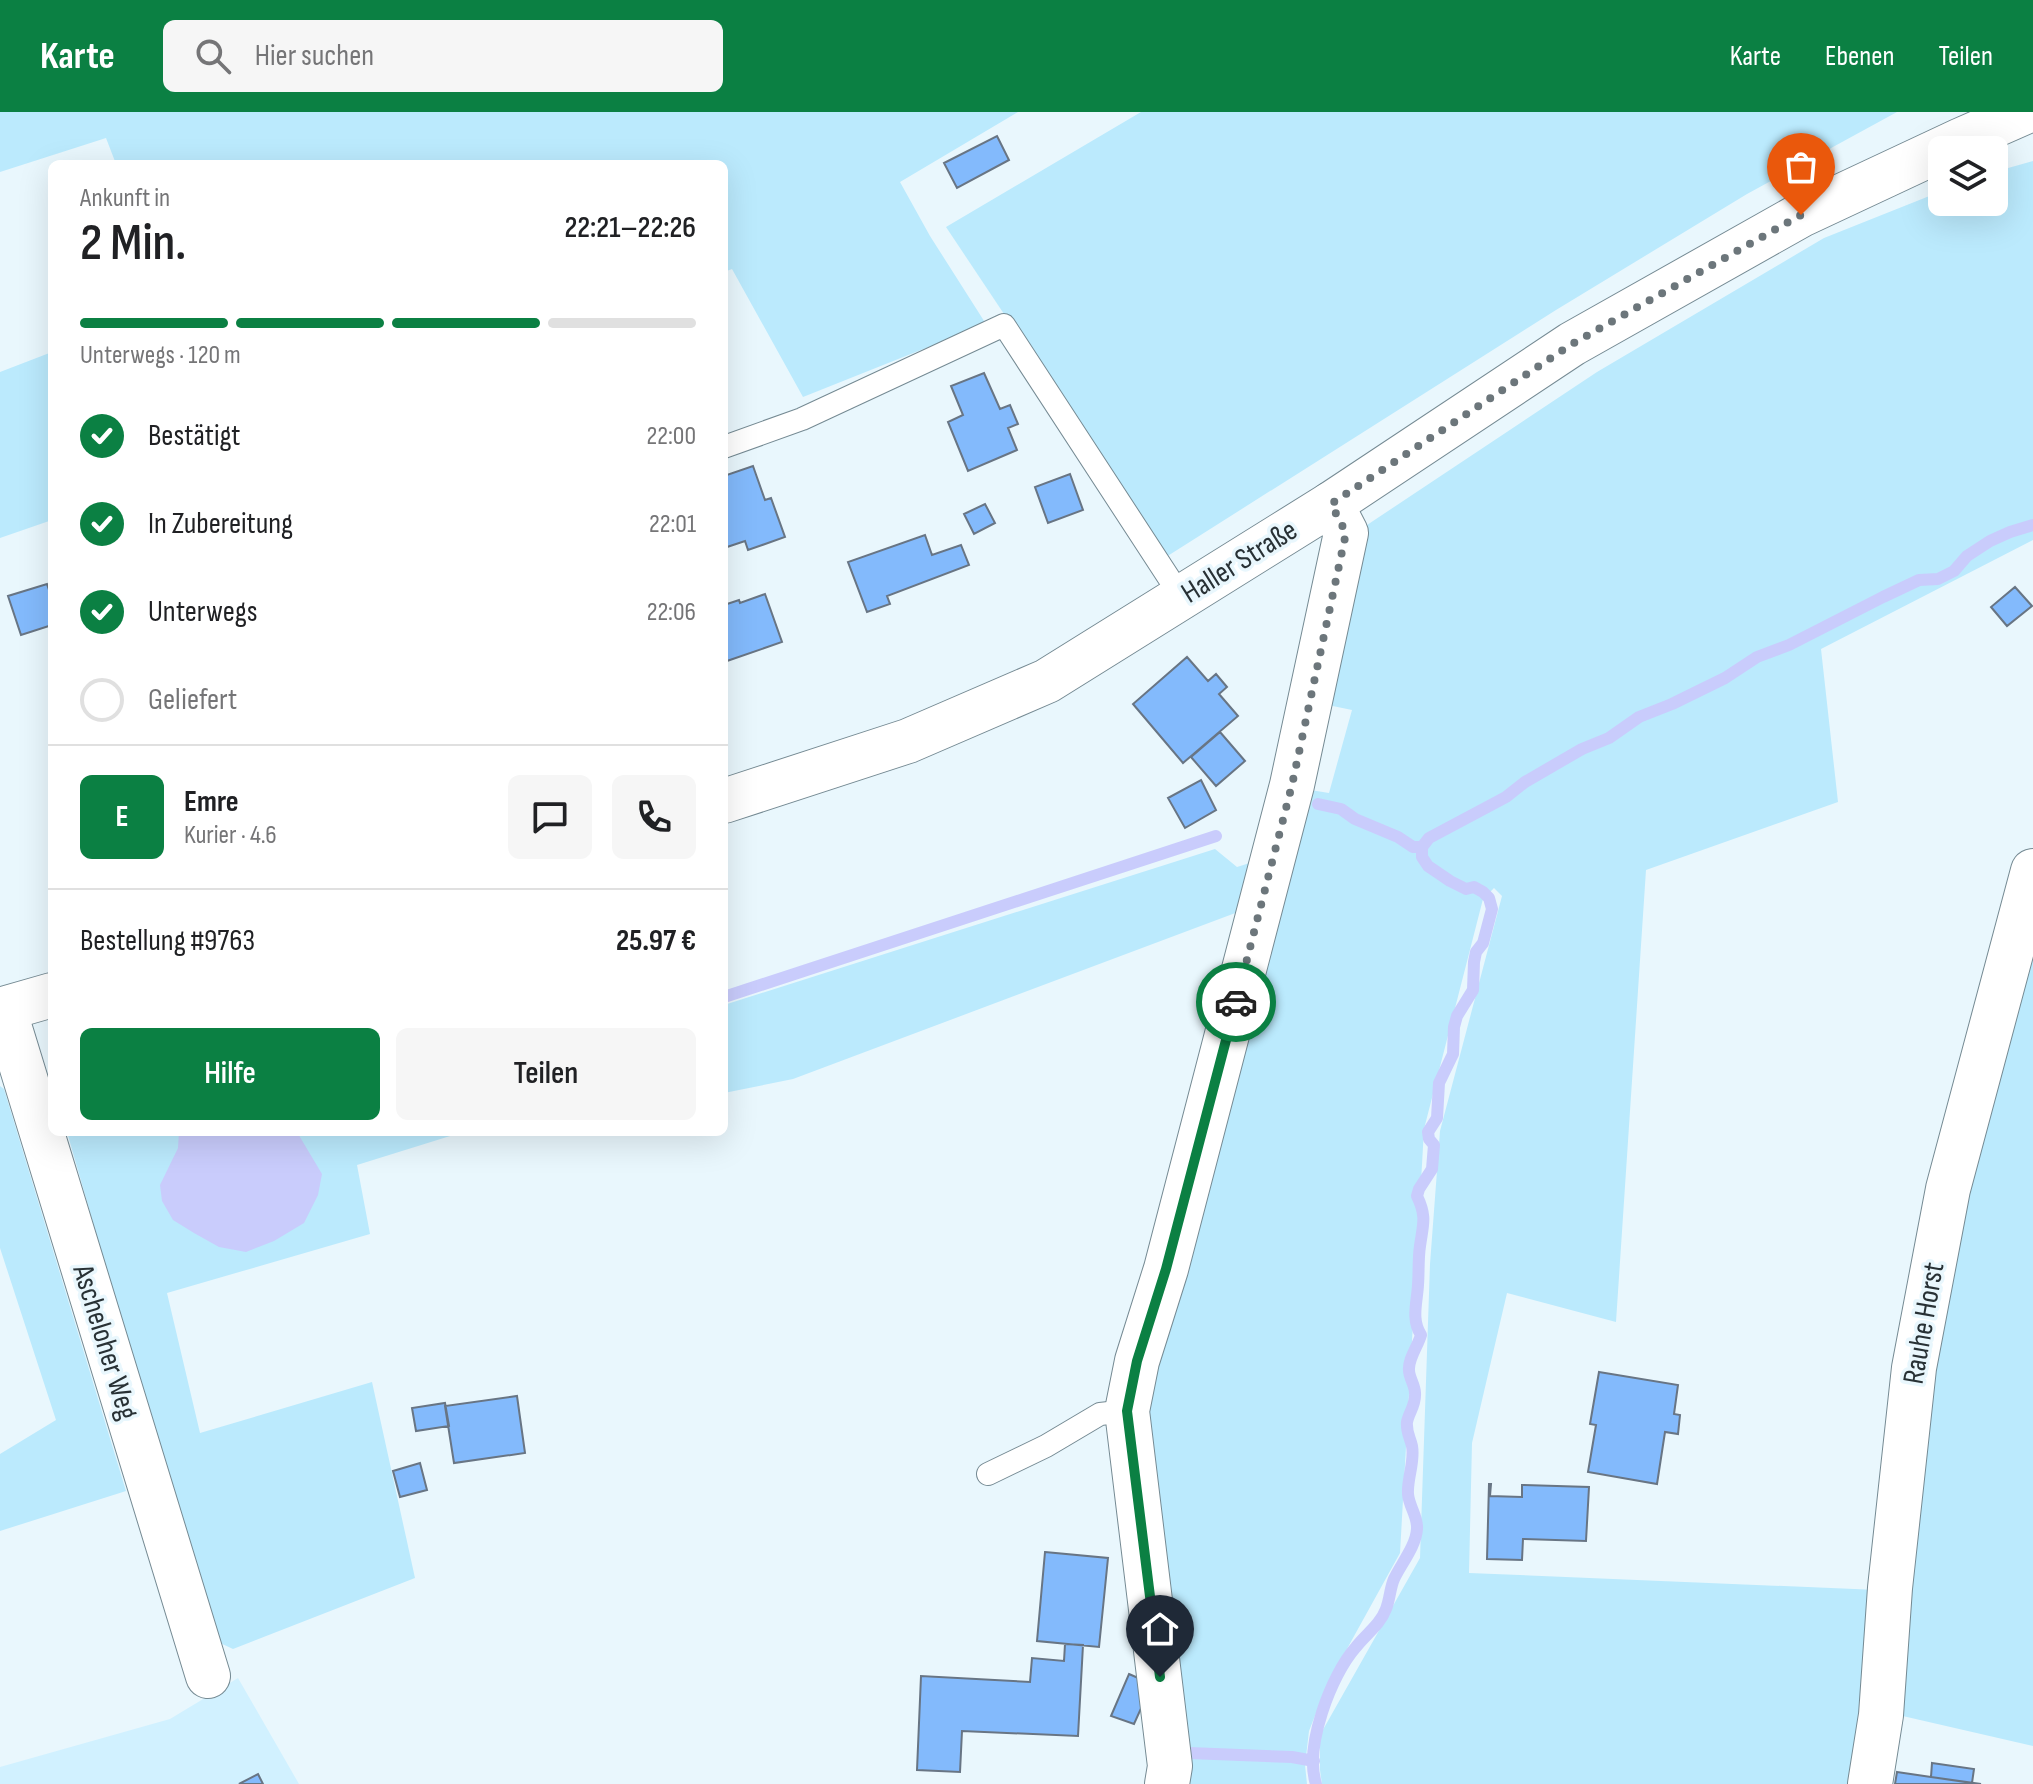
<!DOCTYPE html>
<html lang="de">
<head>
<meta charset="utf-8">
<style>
	:root { --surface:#fff; --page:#f6f6f6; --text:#202124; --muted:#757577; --line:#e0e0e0; --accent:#0b8043 }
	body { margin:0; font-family:"Sofia Sans Condensed",sans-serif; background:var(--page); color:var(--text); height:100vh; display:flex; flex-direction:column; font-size:30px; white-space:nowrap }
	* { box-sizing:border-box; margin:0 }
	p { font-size:26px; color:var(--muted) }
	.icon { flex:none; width:44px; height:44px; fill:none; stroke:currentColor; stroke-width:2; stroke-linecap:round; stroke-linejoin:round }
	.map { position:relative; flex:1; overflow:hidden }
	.details { position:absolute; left:48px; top:48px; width:680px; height:976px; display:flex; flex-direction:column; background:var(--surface); border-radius:12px; box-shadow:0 8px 32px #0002 }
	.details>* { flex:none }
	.tools { position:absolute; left:1928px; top:24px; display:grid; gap:16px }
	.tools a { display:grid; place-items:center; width:80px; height:80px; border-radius:12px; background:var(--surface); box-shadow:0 8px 32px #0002; font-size:40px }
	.pin { position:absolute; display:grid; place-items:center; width:68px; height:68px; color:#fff; margin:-82px -34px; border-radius:50% 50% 50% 0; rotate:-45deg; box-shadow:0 0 8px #0007 }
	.pin .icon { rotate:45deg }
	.courier { position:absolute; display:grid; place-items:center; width:80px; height:80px; margin:-40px; border:6px solid #0b8043; border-radius:50%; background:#fff; color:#222; box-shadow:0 2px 10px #0007 }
	.head em { font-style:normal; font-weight:600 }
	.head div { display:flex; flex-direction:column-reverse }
	.head { display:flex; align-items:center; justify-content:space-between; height:136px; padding:0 32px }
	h1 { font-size:52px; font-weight:600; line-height:60px }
	.bar { display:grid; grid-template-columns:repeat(4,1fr); gap:12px 8px; align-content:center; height:96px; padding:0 32px }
	.bar i { height:10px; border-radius:6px; background:var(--line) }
	.bar .on { background:var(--accent) }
	.bar p { grid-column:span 4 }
	.line { display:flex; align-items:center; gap:20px; padding:0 32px; border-top:2px solid var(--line) }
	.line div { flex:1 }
	.round { display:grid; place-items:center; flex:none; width:84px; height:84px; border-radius:12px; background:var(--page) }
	ol { padding:0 32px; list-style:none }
	li { display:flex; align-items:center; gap:24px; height:88px }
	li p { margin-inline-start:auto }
	li .icon { padding:8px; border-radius:50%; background:var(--accent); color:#fff; stroke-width:4 }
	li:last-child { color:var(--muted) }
	li i { width:44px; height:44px; border:4px solid var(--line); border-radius:50% }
	.primary-button { display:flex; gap:16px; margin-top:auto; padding:16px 32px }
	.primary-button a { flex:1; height:92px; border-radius:12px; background:var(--accent); color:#fff; font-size:32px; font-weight:600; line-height:92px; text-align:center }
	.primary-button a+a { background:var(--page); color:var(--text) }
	header { display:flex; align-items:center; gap:48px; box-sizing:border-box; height:112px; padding:0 40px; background:var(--accent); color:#fff }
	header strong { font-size:38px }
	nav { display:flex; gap:44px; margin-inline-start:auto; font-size:28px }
	.search { width:560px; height:72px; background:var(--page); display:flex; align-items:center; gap:20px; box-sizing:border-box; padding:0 28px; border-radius:12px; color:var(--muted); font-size:30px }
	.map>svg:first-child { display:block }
	.built { fill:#d1f1ff }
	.green { fill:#bbeafd }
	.water { fill:#c9ccfc }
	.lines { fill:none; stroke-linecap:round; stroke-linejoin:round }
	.stream { stroke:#c9ccfc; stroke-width:12 }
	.building { fill:#83bafc; stroke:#687584; stroke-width:2 }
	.service-casing { stroke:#758a93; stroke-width:24 }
	.minor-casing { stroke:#758a93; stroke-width:46 }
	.tertiary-casing { stroke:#758a93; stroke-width:46 }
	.service { stroke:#fff; stroke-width:22 }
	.minor { stroke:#fff; stroke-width:44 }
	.tertiary { stroke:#fff; stroke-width:44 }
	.done { stroke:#6c767b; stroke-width:8; stroke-dasharray:0 14.4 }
	.route { stroke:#0b8043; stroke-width:10 }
	.labels { text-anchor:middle; stroke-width:7; stroke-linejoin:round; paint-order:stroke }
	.street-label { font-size:30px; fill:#283135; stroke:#e9f7fd }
</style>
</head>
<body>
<header>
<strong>Karte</strong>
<div class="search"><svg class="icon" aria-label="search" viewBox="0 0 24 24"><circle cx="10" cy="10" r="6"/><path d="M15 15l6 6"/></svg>Hier suchen</div>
<nav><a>Karte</a><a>Ebenen</a><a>Teilen</a></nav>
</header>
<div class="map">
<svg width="2033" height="1672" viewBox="0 0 2033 1672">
	<rect width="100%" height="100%" fill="#e9f7fd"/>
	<path class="built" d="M238,1566L299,1672H0V1655L170,1607Z"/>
	<path class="green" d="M0,0H1018L900,70L930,124L986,212L803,285L732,157L724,160V52H116L106,26L0,60Z
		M1141,0H1897L1747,82L1556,198L1166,445L946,115Z
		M2033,49V428L1821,537L1838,690L1646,758L1616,1210L1507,1181L1472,1331L1469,1461L1878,1478L1857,1672H1322L1320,1658V1623L1420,1446L1430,1152L1440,1019L1502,784L1494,776L1483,787L1424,1017L1400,1441L1327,1573L1309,1619L1305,1653L1307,1672H1182L1144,1339L1152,1249L1304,677L1329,681L1352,598L1323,592L1364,415L1597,260L1824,126L1942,79V90H1994V60Z
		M52,240V408L0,426V260Z
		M1215,737L1237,755L1259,748L1246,797L793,967L724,981V893Z
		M2033,820V1634L1894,1602L1925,1260Z
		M0,974L4,977L126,1379L0,1419V1342L56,1308L0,1136Z
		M67,1020H463L357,1053L370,1122L167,1181L200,1321L372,1270L415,1466L233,1537L218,1530L158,1337Z"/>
	<path class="water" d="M179,1020H297L322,1062L318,1083L304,1111L274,1129L246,1140L219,1135L194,1121L173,1108L162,1089L160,1073L178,1036Z"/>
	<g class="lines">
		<path class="stream" d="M1318,692L1341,697L1355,707L1398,725L1413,735H1422
			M724,885L1216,724
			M1189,1641L1292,1645L1314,1649
			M1316,1672C1304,1635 1331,1563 1356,1535C1366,1522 1380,1513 1386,1497C1390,1487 1390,1476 1394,1467C1401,1452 1416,1434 1417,1417C1418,1404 1409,1395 1408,1382C1407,1366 1415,1350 1412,1334C1410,1325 1406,1320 1407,1310C1409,1300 1416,1293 1415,1281C1415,1273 1409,1266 1409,1258C1408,1247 1418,1234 1421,1223C1411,1207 1417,1191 1418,1173C1419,1160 1418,1147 1420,1134C1423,1112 1427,1105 1417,1084L1419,1077L1432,1057L1434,1033L1429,1027L1428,1020L1437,1006L1439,971L1453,942L1454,915L1457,904L1473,878L1474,850L1476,840L1483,831L1492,797L1489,786L1483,780L1474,775L1466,777L1450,769L1428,754L1422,745V735L1429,726L1506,685L1525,670L1582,637L1609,626L1639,605L1672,592L1725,566L1757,545L1789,533L1883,485L1919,468L1938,467L1954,459L1967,444L1990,429L2010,420L2033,413"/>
	</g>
	<path class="building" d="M997,24L1009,48L957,76L944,51Z
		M984,261L1000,297L1010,293L1018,312L1008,316L1017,338L968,359L948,310L963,303L951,274Z
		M753,354L765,388L771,386L785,425L748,438L745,429L724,436V360L726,359L727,363Z
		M1070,362L1083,398L1048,411L1035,375Z
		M985,392L995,411L974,422L964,402Z
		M925,423L932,443L961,433L969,453L887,484L890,492L867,500L848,450Z
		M47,472L52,487V513L21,523L8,484Z
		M2015,475L2032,494L2007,514L1991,495Z
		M765,482L782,530L724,550V493L739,488L740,491Z
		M1187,545L1208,569L1216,562L1227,575L1219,582L1238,604L1183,651L1133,592Z
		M1220,620L1245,649L1216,674L1191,645Z
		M1201,668L1216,698L1185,716L1168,686Z
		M1599,1260L1678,1273L1674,1302L1680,1303L1678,1322L1665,1320L1657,1372L1588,1360L1596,1313L1590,1312Z
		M517,1284L525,1341L454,1351L445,1294Z
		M445,1291L449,1314L416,1319L412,1296Z
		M420,1351L427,1378L400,1385L393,1359Z
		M1489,1372H1491L1490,1384L1522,1385V1373L1589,1375L1586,1429L1523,1427L1522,1448L1487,1447Z
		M1045,1440L1108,1446L1099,1535L1037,1529Z
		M1065,1532L1083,1533L1078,1624L962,1619L960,1660L917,1658L921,1564L1030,1570L1032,1546L1064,1549Z
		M1129,1562L1152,1572L1134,1612L1111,1604Z
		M1932,1651L1974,1657L1972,1671L1931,1665Z
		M1897,1660L1931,1665L1981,1672H1895Z
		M258,1662L263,1672H239Z"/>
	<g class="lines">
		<defs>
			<path id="service" d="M724,335L802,307L1004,213L1182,486
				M988,1362L1046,1334L1100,1302L1127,1299"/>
			<path id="minor" d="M4,897L208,1564
				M1167,1672L1170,1654L1127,1299L1137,1249L1166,1157L1292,673L1346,421L1331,392
				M1870,1672L1881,1603L1890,1476L1914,1256L1948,1077L2033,759"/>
			<path id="tertiary" d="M724,689L908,629L1047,569L1331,392L1572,232L1801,103L1959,29L2025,0
				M0,898L52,883"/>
		</defs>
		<use href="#service" class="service-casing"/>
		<use href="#minor" class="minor-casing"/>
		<use href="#tertiary" class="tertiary-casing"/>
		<use href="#service" class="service"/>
		<use href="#minor" class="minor"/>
		<use href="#tertiary" class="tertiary"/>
	</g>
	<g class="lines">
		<path class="done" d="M1236,890L1292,673L1346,421L1331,392L1572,232L1801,103"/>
		<path class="route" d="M1160,1565L1127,1299L1137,1249L1166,1157L1236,890"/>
	</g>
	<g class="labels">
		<g class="street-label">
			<text transform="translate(1239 449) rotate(-32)" y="10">Haller Straße</text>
			<text transform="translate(1923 1211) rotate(-80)" y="10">Rauhe Horst</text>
			<text transform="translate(106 1230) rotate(73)" y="10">Ascheloher Weg</text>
		</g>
	</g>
</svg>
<div class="tools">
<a><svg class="icon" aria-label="layers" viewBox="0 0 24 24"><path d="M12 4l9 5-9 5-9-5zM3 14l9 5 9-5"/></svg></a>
</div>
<div class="pin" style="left:1801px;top:103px;background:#ea580c"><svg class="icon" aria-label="bag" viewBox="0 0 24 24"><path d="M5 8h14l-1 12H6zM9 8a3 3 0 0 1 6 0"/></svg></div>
<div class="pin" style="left:1160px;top:1565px;background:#1f2937"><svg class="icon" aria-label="home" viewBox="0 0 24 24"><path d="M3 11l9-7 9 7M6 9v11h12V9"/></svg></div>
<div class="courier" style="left:1236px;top:890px"><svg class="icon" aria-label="car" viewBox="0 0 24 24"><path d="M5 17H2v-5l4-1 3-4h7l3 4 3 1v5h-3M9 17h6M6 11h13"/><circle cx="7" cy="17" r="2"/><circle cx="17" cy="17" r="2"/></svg></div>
<section class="details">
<div class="head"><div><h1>2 Min.</h1><p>Ankunft in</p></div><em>22:21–22:26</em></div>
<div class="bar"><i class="on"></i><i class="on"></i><i class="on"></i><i></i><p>Unterwegs · 120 m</p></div>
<ol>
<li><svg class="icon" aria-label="check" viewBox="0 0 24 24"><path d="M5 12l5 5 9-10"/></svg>Bestätigt<p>22:00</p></li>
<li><svg class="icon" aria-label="check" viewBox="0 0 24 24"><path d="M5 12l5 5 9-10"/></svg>In Zubereitung<p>22:01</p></li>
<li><svg class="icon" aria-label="check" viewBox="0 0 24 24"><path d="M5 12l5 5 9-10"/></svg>Unterwegs<p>22:06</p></li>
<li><i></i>Geliefert</li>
</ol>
<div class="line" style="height:144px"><b class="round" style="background:var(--accent);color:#fff">E</b><div><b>Emre</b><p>Kurier · 4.6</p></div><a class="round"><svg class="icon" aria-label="chat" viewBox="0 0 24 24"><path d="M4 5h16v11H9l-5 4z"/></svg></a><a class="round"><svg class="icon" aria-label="phone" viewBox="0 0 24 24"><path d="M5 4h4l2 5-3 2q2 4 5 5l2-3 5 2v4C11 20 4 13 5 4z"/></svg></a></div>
<div class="line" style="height:104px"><div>Bestellung #9763</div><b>25.97 €</b></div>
<div class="primary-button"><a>Hilfe</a><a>Teilen</a></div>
</section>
</div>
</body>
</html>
